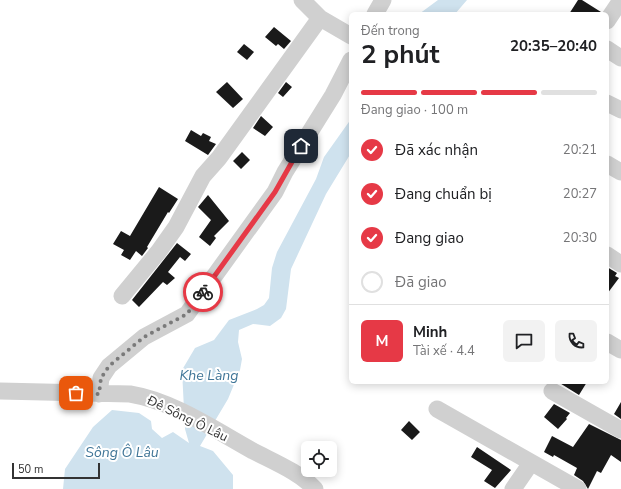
<!DOCTYPE html>
<html lang="vi">
<head>
<meta charset="utf-8">
<style>
	:root { --surface:#fff; --page:#f2f2f2; --text:#202124; --muted:#757577; --line:#e0e0e0; --accent:#e63946 }
	body { margin:0; font-family:"Nunito Sans",sans-serif; background:var(--page); color:var(--text); height:100vh; display:flex; flex-direction:column; font-size:15px; white-space:nowrap }
	* { box-sizing:border-box; margin:0 }
	p { font-size:13px; color:var(--muted) }
	.icon { flex:none; width:22px; height:22px; fill:none; stroke:currentColor; stroke-width:2; stroke-linecap:round; stroke-linejoin:round }
	.map { position:relative; flex:1; overflow:hidden }
	.details { position:absolute; left:349px; top:12px; width:260px; height:372px; display:flex; flex-direction:column; background:var(--surface); border-radius:6px; box-shadow:0 2px 10px #0003 }
	.details>* { flex:none }
	.controls { position:absolute; left:301px; top:441px; display:grid; gap:8px }
	.controls a { display:grid; place-items:center; width:36px; height:36px; border-radius:6px; background:var(--surface); box-shadow:0 2px 10px #0003; font-size:20px }
	.scale { position:absolute; left:12px; bottom:10px; width:88px; box-sizing:border-box; padding-left:4px; border:2px solid #333; border-top:0; font-size:11px; line-height:14px; white-space:nowrap; color:#333; -webkit-text-stroke:3px #fff; paint-order:stroke }
	.pin { position:absolute; display:grid; place-items:center; width:34px; height:34px; color:#fff; margin:-17px; border-radius:8px; box-shadow:0 2px 6px #0006 }
	.courier { position:absolute; display:grid; place-items:center; width:40px; height:40px; margin:-20px; border:3px solid #e63946; border-radius:50%; background:#fff; color:#222; box-shadow:0 1px 5px #0007 }
	.summary em { font-style:normal; font-weight:700 }
	.summary div { display:flex; flex-direction:column-reverse }
	.summary { display:flex; align-items:center; justify-content:space-between; height:68px; padding:0 12px }
	h1 { font-size:26px; font-weight:700; line-height:30px }
	.bar { display:grid; grid-template-columns:repeat(4,1fr); gap:6px 4px; align-content:center; height:48px; padding:0 12px }
	.bar i { height:5px; border-radius:3px; background:var(--line) }
	.bar .current { background:var(--accent) }
	.bar p { grid-column:span 4 }
	.line { display:flex; align-items:center; gap:10px; padding:0 12px; border-top:1px solid var(--line) }
	.line div { flex:1 }
	.round { display:grid; place-items:center; flex:none; width:42px; height:42px; border-radius:6px; background:var(--page) }
	ol { padding:0 12px; list-style:none }
	li { display:flex; align-items:center; gap:12px; height:44px }
	li p { margin-inline-start:auto }
	li .icon { padding:4px; border-radius:50%; background:var(--accent); color:#fff; stroke-width:4 }
	li:last-child { color:var(--muted) }
	li i { width:22px; height:22px; border:2px solid var(--line); border-radius:50% }
	.map>svg:first-child { display:block }
	.water { fill:#cfe2ee }
	.building { fill:#1a1a1a }
	.lines { fill:none; stroke-linecap:round; stroke-linejoin:round }
	.minor { stroke:#d0d0d0; stroke-width:17 }
	.done { stroke:#7a7a7a; stroke-width:4; stroke-dasharray:0 7.2 }
	.route { stroke:#e63946; stroke-width:5 }
	.labels { text-anchor:middle; stroke-width:4; stroke-linejoin:round; paint-order:stroke }
	.street-label { font-size:13px; fill:#333; stroke:#fff }
	.water-label { font-size:14px; font-style:italic; fill:#3f7597; stroke:#fff }
</style>
</head>
<body>
<div class="map">
<svg width="621" height="489" viewBox="0 0 621 489">
	<rect width="100%" height="100%" fill="#fff"/>
	<path class="water" d="M438,0H467L455,14H419Z
		M351,119V153L326,194L291,269L286,309L281,318L270,326L253,324L239,330L238,342L242,359L240,370L228,399L200,446L213,451L233,475V489H63L65,469L93,427L112,410L139,413L151,421L152,429L162,438L173,432L189,443L185,429L182,370L195,348L214,340L229,320L257,309L264,305L269,298L272,268L277,252L316,179L324,157Z"/>
	<path class="building" d="M578,0H582L601,12L600,14H569Z
		M274,27L291,41L284,49L278,44L276,46L265,37Z
		M244,44L254,52L247,60L237,52Z
		M227,82L243,99L233,108L216,92Z
		M286,82L292,87L283,97L278,93Z
		M261,116L273,127L265,136L253,128Z
		M191,130L201,136L203,133L211,137L209,141L216,144L208,155L185,141Z
		M242,152L250,160L241,169L233,161Z
		M159,187L178,199L169,213L168,212L147,247L148,248L142,256L136,251L130,260L121,255L124,250L113,244L121,231L130,236Z
		M208,195L229,221L214,236L216,238L210,246L199,237L211,220L198,207Z
		M177,243L191,254L185,261L180,257L168,272L175,278L167,285L163,282L139,307L132,300Z
		M607,267L617,273L615,276L619,278L607,294Z
		M558,382H587L579,395Z
		M621,402V419L614,414Z
		M554,404L570,413L566,418L567,419L558,429L544,417Z
		M409,421L420,432L412,440L401,430Z
		M589,424L621,440V462L611,455L601,473L597,471L588,489L583,481L574,475L577,468L554,455L553,457L544,452L552,436L573,447Z
		M477,447L511,470L495,488L484,481L492,470L471,457Z"/>
	<g class="lines">
		<path class="minor" d="M302,0L320,18L351,36
			M375,14L383,0
			M607,21L621,0
			M607,49L621,58
			M607,103L621,110
			M607,164L621,172
			M607,255L621,264
			M122,296L159,251L176,227L203,176L219,158L320,18
			M607,342L621,350
			M0,391L130,394C173,401 215,430 253,451C274,462 299,472 315,489
			M552,391L621,430
			M99,394L101,378L109,366L144,337L187,314L275,192L285,172L333,95L351,60
			M437,409L578,489
			M513,489L531,463"/>
	</g>
	<g class="lines">
		<path class="done" d="M76,393L99,394L101,378L109,366L144,337L187,314L203,292"/>
		<path class="route" d="M203,292L275,192L301,146"/>
	</g>
	<g class="labels">
		<g class="street-label">
			<text transform="translate(188 418) rotate(26)" y="5">Đê Sông Ô Lâu</text>
		</g>
		<g class="water-label">
			<text x="209" y="380">Khe Làng</text>
			<text x="122" y="457">Sông Ô Lâu</text>
		</g>
	</g>
</svg>
<div class="controls">
<a><svg class="icon" aria-label="locate" viewBox="0 0 24 24"><circle cx="12" cy="12" r="6"/><path d="M12 2v4M12 18v4M2 12h4M18 12h4"/></svg></a>
</div>
<div class="scale">50 m</div>
<div class="pin" style="left:76px;top:393px;background:#ea580c"><svg class="icon" aria-label="bag" viewBox="0 0 24 24"><path d="M5 8h14l-1 12H6zM9 8a3 3 0 0 1 6 0"/></svg></div>
<div class="pin" style="left:301px;top:146px;background:#1f2937"><svg class="icon" aria-label="home" viewBox="0 0 24 24"><path d="M3 11l9-7 9 7M6 9v11h12V9"/></svg></div>
<div class="courier" style="left:203px;top:292px"><svg class="icon" aria-label="bike" viewBox="0 0 24 24"><circle cx="6" cy="16" r="4"/><circle cx="18" cy="16" r="4"/><path d="M6 16l4-8h5l3 8M10 8l3 8H6M13 5h3"/></svg></div>
<section class="details">
<div class="summary"><div><h1>2 phút</h1><p>Đến trong</p></div><em>20:35–20:40</em></div>
<div class="bar"><i class="current"></i><i class="current"></i><i class="current"></i><i></i><p>Đang giao · 100 m</p></div>
<ol>
<li><svg class="icon" aria-label="check" viewBox="0 0 24 24"><path d="M5 12l5 5 9-10"/></svg>Đã xác nhận<p>20:21</p></li>
<li><svg class="icon" aria-label="check" viewBox="0 0 24 24"><path d="M5 12l5 5 9-10"/></svg>Đang chuẩn bị<p>20:27</p></li>
<li><svg class="icon" aria-label="check" viewBox="0 0 24 24"><path d="M5 12l5 5 9-10"/></svg>Đang giao<p>20:30</p></li>
<li><i></i>Đã giao</li>
</ol>
<div class="line" style="height:72px"><b class="round" style="background:var(--accent);color:#fff">M</b><div><b>Minh</b><p>Tài xế · 4.4</p></div><a class="round"><svg class="icon" aria-label="chat" viewBox="0 0 24 24"><path d="M4 5h16v11H9l-5 4z"/></svg></a><a class="round"><svg class="icon" aria-label="phone" viewBox="0 0 24 24"><path d="M5 4h4l2 5-3 2q2 4 5 5l2-3 5 2v4C11 20 4 13 5 4z"/></svg></a></div>
</section>
</div>
</body>
</html>
